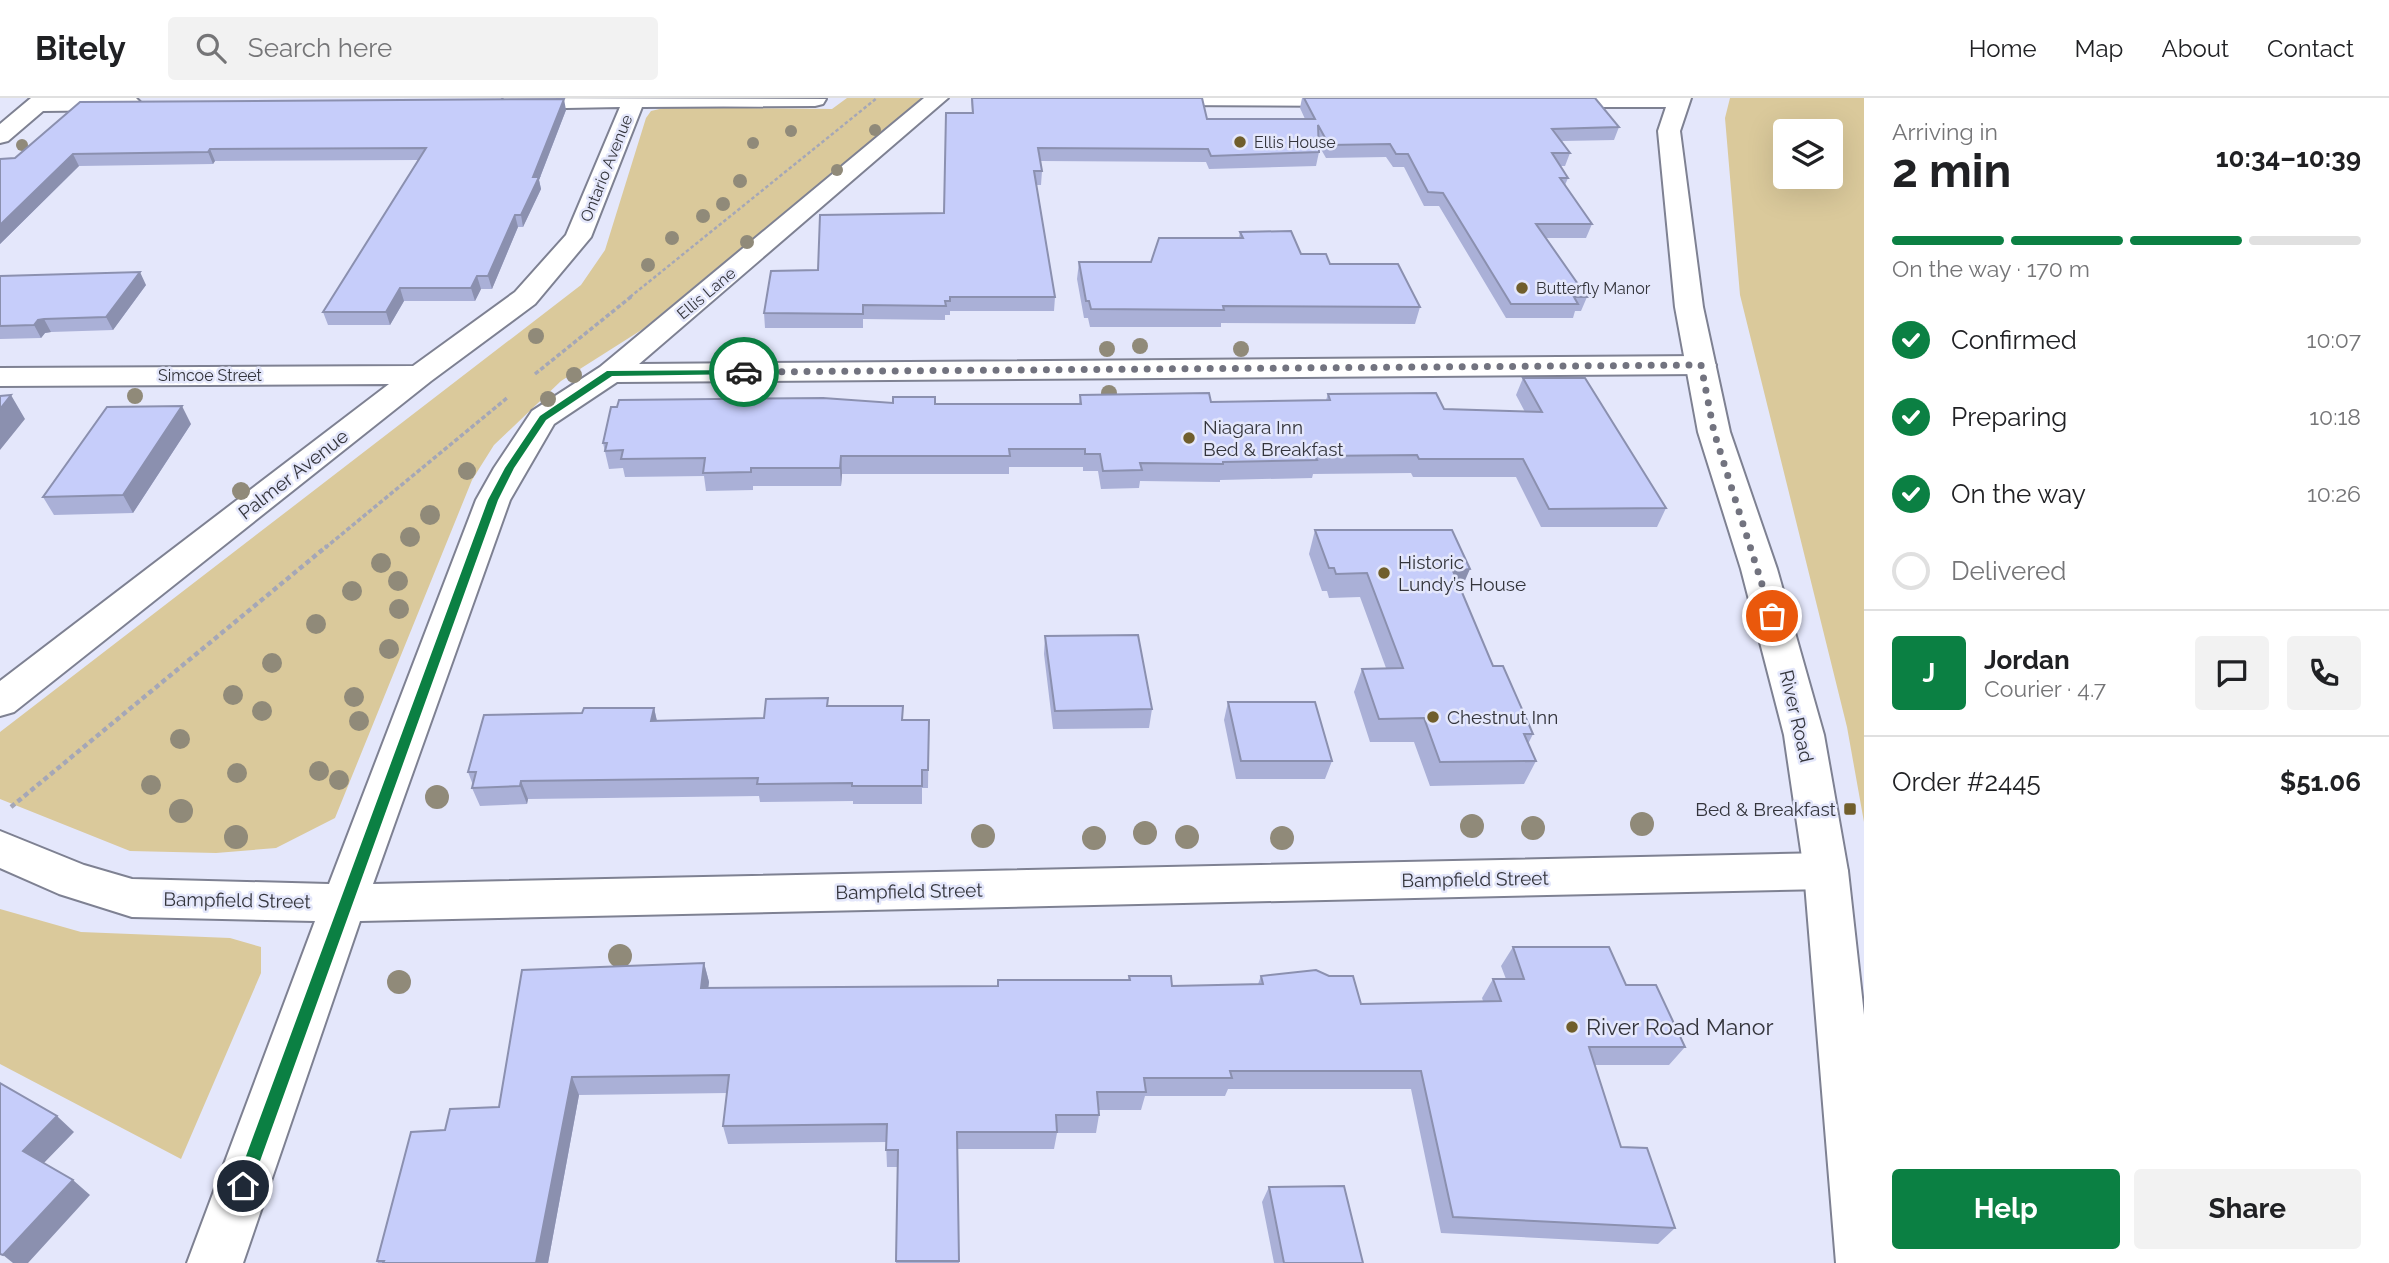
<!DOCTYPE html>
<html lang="en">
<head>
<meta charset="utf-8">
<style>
	:root { --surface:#fff; --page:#f2f2f2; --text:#202124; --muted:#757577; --line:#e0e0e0; --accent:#0b8043 }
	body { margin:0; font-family:Raleway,sans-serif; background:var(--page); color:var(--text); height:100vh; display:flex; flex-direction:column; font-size:26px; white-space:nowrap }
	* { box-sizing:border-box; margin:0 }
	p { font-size:23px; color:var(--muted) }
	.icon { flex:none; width:38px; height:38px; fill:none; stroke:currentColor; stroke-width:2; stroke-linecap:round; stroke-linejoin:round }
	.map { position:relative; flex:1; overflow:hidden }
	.details { display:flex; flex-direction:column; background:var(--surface); width:525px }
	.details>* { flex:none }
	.controls { position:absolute; left:1773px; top:21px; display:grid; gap:14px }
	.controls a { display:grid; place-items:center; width:70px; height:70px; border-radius:7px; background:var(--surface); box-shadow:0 7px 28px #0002; font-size:35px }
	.pin { position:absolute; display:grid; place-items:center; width:60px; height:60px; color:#fff; margin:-30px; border:4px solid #fff; border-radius:50%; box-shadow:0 2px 7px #0007 }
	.courier { position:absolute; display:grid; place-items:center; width:70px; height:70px; margin:-35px; border:5px solid #0b8043; border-radius:50%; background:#fff; color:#222; box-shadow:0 2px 9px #0007 }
	.head em { font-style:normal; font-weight:700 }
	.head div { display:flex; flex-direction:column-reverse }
	.head { display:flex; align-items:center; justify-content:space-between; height:119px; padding:0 28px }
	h1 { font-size:46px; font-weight:700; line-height:52px }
	.bar { display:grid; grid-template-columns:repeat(4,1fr); gap:10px 7px; align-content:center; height:84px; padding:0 28px }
	.bar i { height:9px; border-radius:5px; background:var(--line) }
	.bar .active { background:var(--accent) }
	.bar p { grid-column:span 4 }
	.line { display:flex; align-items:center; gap:18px; padding:0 28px; border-top:2px solid var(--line) }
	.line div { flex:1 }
	.round { display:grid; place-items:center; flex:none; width:74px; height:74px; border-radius:7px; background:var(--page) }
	ol { padding:0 28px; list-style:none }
	li { display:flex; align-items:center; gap:21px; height:77px }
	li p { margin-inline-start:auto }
	li .icon { padding:7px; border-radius:50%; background:var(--accent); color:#fff; stroke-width:4 }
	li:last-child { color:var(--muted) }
	li i { width:38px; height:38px; border:4px solid var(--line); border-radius:50% }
	.action { display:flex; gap:14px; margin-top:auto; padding:14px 28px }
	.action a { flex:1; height:80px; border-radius:7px; background:var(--accent); color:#fff; font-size:28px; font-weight:700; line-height:80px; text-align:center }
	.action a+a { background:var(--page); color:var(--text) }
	header { display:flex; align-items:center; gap:42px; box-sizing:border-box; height:98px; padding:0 35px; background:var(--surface); border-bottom:2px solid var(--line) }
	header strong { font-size:33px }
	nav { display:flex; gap:38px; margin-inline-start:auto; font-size:24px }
	.search { width:490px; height:63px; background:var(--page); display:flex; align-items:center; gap:18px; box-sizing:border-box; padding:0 24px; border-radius:7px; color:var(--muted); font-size:26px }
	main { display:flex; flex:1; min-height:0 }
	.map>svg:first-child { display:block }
	.green { fill:#dac99b; fill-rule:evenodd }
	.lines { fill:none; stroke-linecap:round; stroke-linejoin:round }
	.street-casing { stroke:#7e8192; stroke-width:4 }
	.secondary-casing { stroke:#7e8192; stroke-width:4 }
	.path-far2 { stroke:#a5a7b7; stroke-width:2.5; stroke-dasharray:3.5 2.5; stroke-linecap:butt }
	.path-far1 { stroke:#a5a7b7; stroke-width:3.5; stroke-dasharray:4.5 2.5; stroke-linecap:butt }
	.path { stroke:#a5a7b7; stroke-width:4.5; stroke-dasharray:5 3.5; stroke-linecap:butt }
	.street { fill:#fff; fill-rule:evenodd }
	.secondary { fill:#fff; fill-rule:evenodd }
	.tree { fill:#908a79 }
	.wall { fill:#aab0d7 }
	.shaded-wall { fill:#8b90af }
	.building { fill:#c6cdfa; stroke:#8b90af; stroke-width:2 }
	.route { fill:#0b8043 }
	.done { stroke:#72737f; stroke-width:7; stroke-dasharray:0 12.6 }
	.poi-dot { fill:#705e2c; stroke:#e4e7fb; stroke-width:2.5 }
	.labels { text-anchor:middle; stroke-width:5; stroke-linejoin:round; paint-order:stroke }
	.far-poi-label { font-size:16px; fill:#34353c; stroke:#e4e7fb; text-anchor:start }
	.far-street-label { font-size:16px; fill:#34353c; stroke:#e4e7fb }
	.poi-label { font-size:19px; fill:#34353c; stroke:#e4e7fb; text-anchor:start }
	.street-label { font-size:19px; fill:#34353c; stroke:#e4e7fb }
	.near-poi-label { font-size:23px; fill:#34353c; stroke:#e4e7fb; text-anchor:start }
</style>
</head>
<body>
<header>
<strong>Bitely</strong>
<div class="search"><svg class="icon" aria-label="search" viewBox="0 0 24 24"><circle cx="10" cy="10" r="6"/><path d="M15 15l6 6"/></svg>Search here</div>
<nav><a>Home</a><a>Map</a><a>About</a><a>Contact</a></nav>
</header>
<main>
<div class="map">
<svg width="1864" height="1165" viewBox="0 0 1864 1165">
	<rect width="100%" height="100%" fill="#e4e7fb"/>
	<path class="green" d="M847,0H923L643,231L561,283L494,347L472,382L335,720L276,750L216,755L130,753L0,701V634L581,187L605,152L646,20L651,13L668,9L832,11Z
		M1730,0H1864V724L1847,629L1740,197L1725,20ZM1785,33H1830V79H1785Z
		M0,811L81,834L230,840L261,849V875L181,1061L0,966Z"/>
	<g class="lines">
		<defs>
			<path id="street" d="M31,0H136L141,5L138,10L130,12L43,13L8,43L0,45V26Z
				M504,0L826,1L823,6L815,8L642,9L591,139L535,206L431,283L14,614L0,618V583L389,286L0,288V270L413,268L515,194L566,137L620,9L512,11L504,9L501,4Z
				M924,0H948L639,266L1701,258L1711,261L1716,267L1711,273L1701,276L617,284L554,326L510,402L373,786L1826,755L1842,760L1848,773L1842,786L1826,791L360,823L243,1165H187L315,823L132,819L59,796L0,770V733L84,767L132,781L329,786L476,402L494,370L532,313L600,269Z
				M1157,0H1364L1365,1L1362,6L1354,8L1168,7L1160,5Z
				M1534,0H1688L1689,2L1686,7L1678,9H1544L1536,7Z"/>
			<path id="secondary" d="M1669,0H1691L1680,33L1703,209L1730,334L1777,471L1824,637L1848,773L1864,917V1165H1836L1804,773L1784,637L1741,471L1698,334L1675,209L1658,33Z"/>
		</defs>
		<use href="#street" class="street-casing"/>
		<use href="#secondary" class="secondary-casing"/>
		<path class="path-far2" d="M630,199L877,0"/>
		<path class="path-far1" d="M535,276L632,198
			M325,450L507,300"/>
		<path class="path" d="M11,709L327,448"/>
		<use href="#street" class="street"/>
		<use href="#secondary" class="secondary"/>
	</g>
	<g class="tree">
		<circle cx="875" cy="32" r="6"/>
		<circle cx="791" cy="33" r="6"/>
		<circle cx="753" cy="45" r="6"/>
		<circle cx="22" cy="47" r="6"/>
		<circle cx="837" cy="72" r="6"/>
		<circle cx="740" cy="83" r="7"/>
		<circle cx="723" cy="106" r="7"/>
		<circle cx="703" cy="118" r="7"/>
		<circle cx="672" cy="140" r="7"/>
		<circle cx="747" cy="144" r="7"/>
		<circle cx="648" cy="167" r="7"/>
		<circle cx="536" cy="238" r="8"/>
		<circle cx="1140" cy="248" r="8"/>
		<circle cx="1107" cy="251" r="8"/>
		<circle cx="1241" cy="251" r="8"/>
		<circle cx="574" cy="277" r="8"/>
		<circle cx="1109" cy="295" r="8"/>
		<circle cx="135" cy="298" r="8"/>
		<circle cx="548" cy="301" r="8"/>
		<circle cx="467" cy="373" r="9"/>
		<circle cx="241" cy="393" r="9"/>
		<circle cx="430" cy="417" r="10"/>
		<circle cx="410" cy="439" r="10"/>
		<circle cx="381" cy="465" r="10"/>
		<circle cx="398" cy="483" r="10"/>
		<circle cx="352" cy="493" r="10"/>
		<circle cx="399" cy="511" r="10"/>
		<circle cx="316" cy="526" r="10"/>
		<circle cx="389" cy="551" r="10"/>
		<circle cx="272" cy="565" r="10"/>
		<circle cx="233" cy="597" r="10"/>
		<circle cx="354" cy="599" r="10"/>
		<circle cx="262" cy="613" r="10"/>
		<circle cx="359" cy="623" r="10"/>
		<circle cx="180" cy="641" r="10"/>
		<circle cx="319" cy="673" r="10"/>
		<circle cx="237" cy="675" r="10"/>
		<circle cx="339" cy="682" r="10"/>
		<circle cx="151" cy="687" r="10"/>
		<circle cx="437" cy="699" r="12"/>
		<circle cx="181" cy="713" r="12"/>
		<circle cx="1642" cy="726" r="12"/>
		<circle cx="1472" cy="728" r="12"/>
		<circle cx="1533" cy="730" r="12"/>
		<circle cx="1145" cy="735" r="12"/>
		<circle cx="983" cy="738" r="12"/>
		<circle cx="236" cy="739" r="12"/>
		<circle cx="1187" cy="739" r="12"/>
		<circle cx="1094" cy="740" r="12"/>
		<circle cx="1282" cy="740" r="12"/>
		<circle cx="620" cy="858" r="12"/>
		<circle cx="399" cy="884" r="12"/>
	</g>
	<path class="wall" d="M971,0H1202L1207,21H1305L1300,10L1302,0H1595L1619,29L1614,42L1562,43L1570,55L1565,68H1560L1568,80L1565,87L1592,126L1586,140H1546L1587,199L1581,213H1575L1573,220H1506L1439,108H1424L1404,69H1393L1386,59L1326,60L1318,46L1319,54L1316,68L1209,71L1206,64L1040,63L1042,73L1041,87H1036L1055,199L1054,213H950V217H945V222L863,221V230H765L764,215L818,172L944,115L972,15Z
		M566,12L539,82L541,91L523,129H518L492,191H481L475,203H404L390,227H328L323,214L418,62L215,63L213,66L79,68L0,146V61L15,60Z
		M1240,134L1330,166L1420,209L1415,226L1221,225V229H1090L1088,220H1084L1077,181L1079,164H1151L1239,140Z
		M0,178L146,187L113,232L51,234L45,235L41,240L0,241Z
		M1523,280L1666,410L1657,429H1541L1516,379H1413L1411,375L1313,376L1312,380L1220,382V384L1140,383L1139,390L1101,391L1098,373H1083V369H1009V376H842L841,388H753V392L706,393L704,378L625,379L623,370L609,371L603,345L935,306H1079L1080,297L1211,304L1326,302L1328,296L1444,311L1525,314L1516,297Z
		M191,326L133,415L54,417L43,399Z
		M1315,432L1461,493L1493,568L1533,636L1528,646L1536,663L1524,686L1430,688L1414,644H1370L1354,594L1362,571L1386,570L1360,499L1329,500L1327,493H1322L1309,456Z
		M1045,538L1152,611L1149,630L1053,631L1044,556Z
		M1228,604L1332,663L1325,681H1236L1224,622Z
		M828,608L903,622H929L928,690H922V706H853V703L760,704L759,698L528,701L527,706L480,708L472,690L473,687L468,674L582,615L654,610L657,623L764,620Z
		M1513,849L1626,887L1685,949L1669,967H1595L1621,1049L1675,1130L1658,1146L1441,1135L1411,991H1228L1225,998H1145L1141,1012H1099V1017L1096,1035H1057L1054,1051H958L959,1165H896L898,1069H887L886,1044L728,1046L723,1028L727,995L579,997L548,1165H378L377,1163L445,1032L499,1009L704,865L709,884L708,890L997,888L998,882H1128L1129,878L1172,888L1258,886L1261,878L1361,906L1483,903L1482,900L1493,881H1506L1501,868Z
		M1269,1089L1363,1165H1274L1262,1104Z"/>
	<path class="shaded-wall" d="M564,1L566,12L539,82L541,91L523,129L521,117L533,79Z
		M210,51L215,63L213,66L208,54Z
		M73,56L79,68L0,146V127Z
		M515,117L518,129L492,191L488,178Z
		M140,174L146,187L113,232L106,219Z
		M477,178L481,191L475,203L471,190Z
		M400,190L404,203L390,227L386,214Z
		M44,221L51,234L45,235L41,240L34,227L38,222Z
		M11,297L25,321L0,352V311Z
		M182,308L191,326L133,415L123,397Z
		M841,358L842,376L841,388L840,370Z
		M1470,471L1460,494L1453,473Z
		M654,610L658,628L651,623Z
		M521,683L528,701L527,706L520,688Z
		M704,865L709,884L706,908L701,890Z
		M572,979L579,997L548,1165H536Z
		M57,1018L74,1034L41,1068L23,1053Z
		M73,1082L90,1097L28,1165H13L3,1157Z"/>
	<path class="building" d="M972,0H1202L1207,21H1315L1304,0H1595L1619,29L1552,31L1570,55H1552L1568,80H1560L1592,126H1536L1587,199H1574L1578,206H1511L1443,95L1428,94L1408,56H1396L1390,46L1329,47L1318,27L1319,54L1211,58L1208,51L1038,50L1042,73H1034L1055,199H950V203H945L946,208L863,207V216L764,215L771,173L818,172L820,117L944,115L946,15H973Z
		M564,1L533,79H539L521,117H515L488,178H477L471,190H400L386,214H323L426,50L210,51L208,54L73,56L0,127V61L15,60L80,4Z
		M1291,133L1301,156H1326L1330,166H1398L1420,209L1223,208L1224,212L1091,211L1089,203H1086L1079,164H1151L1159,140H1243L1240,134Z
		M140,174L106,219L44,221L38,222L34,227L0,228V178Z
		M1523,280H1585L1666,410L1549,411L1523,361H1419L1417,357L1315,358L1317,362L1223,364V366L1140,365L1142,372L1103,373L1100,356H1085V351H1009L1010,358H841L840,370H751V374L703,375L705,360L621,361L623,352L605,353L607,345H603L611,309H617L619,302L823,300L893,305V299H935V306H1081L1080,297L1209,295L1211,304L1330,302L1328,296L1436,295L1444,311L1542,314Z
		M11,297L0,311V298Z
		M182,308L123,397L43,399L107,309Z
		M1315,432H1452L1470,471L1453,473L1493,568H1503L1533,636H1524L1536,663L1440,664L1424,620L1379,621L1362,571L1403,570L1367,475L1336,476L1334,470H1329Z
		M1138,537L1152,611L1055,613L1045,538Z
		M828,600L827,608H903L902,622H929L928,672H922V688H852V685L757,686L758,680L521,683L520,688L472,690L476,674H468L484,617L582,615L584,610H654L651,623L764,620L766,601Z
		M1228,604H1315L1332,663H1241Z
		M1513,849H1609L1626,887H1656L1685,949H1589L1621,1049L1647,1050L1675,1130L1453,1119L1421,973H1230L1232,980H1144L1146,994H1097L1099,1017H1056L1057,1034H957L959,1163H896L898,1052H886L887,1026L723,1028L729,977L572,979L536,1165H383L384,1163H377L411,1034L445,1032L450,1011L499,1009L522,872L704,865L701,890L998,888V882H1130L1129,878H1171L1172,888L1263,886L1261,878L1316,872L1329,878H1353L1361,906L1501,903L1493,881H1524Z
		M0,985L57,1018L23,1053L73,1082L3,1157L0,1156Z
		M1344,1088L1363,1165H1284L1269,1089Z"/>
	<path class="route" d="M744,272L747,273V276L612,278L546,322L514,370L498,402L251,1088L248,1093L243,1096L237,1093L235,1088L488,402L505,370L540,318L607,273Z"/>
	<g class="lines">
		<path class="done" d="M744,274L1701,267L1714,334L1772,518"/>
	</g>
	<g class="poi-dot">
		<circle cx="1240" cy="44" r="7"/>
		<circle cx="1522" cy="190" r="7"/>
		<circle cx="1189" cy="340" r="7"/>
		<circle cx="1384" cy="475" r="7"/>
		<circle cx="1433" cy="619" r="7"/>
		<rect x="1843" y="704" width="14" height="14" rx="3.5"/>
		<circle cx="1572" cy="929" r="7"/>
	</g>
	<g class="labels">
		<g class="far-poi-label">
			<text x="1254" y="50">Ellis House</text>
			<text x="1536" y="196">Butterfly Manor</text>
		</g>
		<g class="far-street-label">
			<text transform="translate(606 70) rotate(-68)" y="6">Ontario Avenue</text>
			<text transform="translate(706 195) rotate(-40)" y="6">Ellis Lane</text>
			<text x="210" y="283">Simcoe Street</text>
		</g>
		<g class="poi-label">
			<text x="1203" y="336">Niagara Inn<tspan x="1203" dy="22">Bed &amp; Breakfast</tspan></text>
			<text x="1398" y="471">Historic<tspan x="1398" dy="22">Lundy’s House</tspan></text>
			<text x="1447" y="626">Chestnut Inn</text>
			<text x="1836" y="718" text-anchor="end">Bed &amp; Breakfast</text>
		</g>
		<g class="street-label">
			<text transform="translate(293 376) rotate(-38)" y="7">Palmer Avenue</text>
			<text transform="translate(1797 618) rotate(77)" y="7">River Road</text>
			<text transform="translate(1475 781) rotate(-1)" y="7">Bampfield Street</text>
			<text transform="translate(909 793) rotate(-1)" y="7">Bampfield Street</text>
			<text transform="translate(237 802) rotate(1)" y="7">Bampfield Street</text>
		</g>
		<g class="near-poi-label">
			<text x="1586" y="937">River Road Manor</text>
		</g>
	</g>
</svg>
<div class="controls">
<a><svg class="icon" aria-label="layers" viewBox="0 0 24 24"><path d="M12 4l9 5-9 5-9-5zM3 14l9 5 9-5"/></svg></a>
</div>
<div class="pin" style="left:1772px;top:518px;background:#ea580c"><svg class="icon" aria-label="bag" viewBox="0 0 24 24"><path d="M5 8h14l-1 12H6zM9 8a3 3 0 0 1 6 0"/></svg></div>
<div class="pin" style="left:243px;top:1088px;background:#1f2937"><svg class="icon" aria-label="home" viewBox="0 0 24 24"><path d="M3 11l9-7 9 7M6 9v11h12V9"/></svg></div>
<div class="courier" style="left:744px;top:274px"><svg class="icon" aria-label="car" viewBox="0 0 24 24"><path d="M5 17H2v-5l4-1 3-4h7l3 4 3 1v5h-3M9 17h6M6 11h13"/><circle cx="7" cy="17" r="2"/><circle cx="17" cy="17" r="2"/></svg></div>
</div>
<section class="details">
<div class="head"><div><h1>2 min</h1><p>Arriving in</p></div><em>10:34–10:39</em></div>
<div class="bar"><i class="active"></i><i class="active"></i><i class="active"></i><i></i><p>On the way · 170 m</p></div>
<ol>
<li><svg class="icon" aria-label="check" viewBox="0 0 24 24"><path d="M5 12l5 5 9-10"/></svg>Confirmed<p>10:07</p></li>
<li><svg class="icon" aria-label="check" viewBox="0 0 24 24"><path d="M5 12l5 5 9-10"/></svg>Preparing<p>10:18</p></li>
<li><svg class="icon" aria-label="check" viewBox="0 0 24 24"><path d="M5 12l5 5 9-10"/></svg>On the way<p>10:26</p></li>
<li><i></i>Delivered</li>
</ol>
<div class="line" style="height:126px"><b class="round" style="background:var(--accent);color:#fff">J</b><div><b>Jordan</b><p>Courier · 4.7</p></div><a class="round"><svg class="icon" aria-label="chat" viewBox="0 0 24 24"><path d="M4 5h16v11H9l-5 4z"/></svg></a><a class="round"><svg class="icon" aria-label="phone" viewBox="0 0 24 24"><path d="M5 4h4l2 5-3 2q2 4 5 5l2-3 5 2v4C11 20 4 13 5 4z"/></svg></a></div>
<div class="line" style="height:91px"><div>Order #2445</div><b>$51.06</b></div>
<div class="action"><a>Help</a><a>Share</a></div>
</section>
</main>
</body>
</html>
